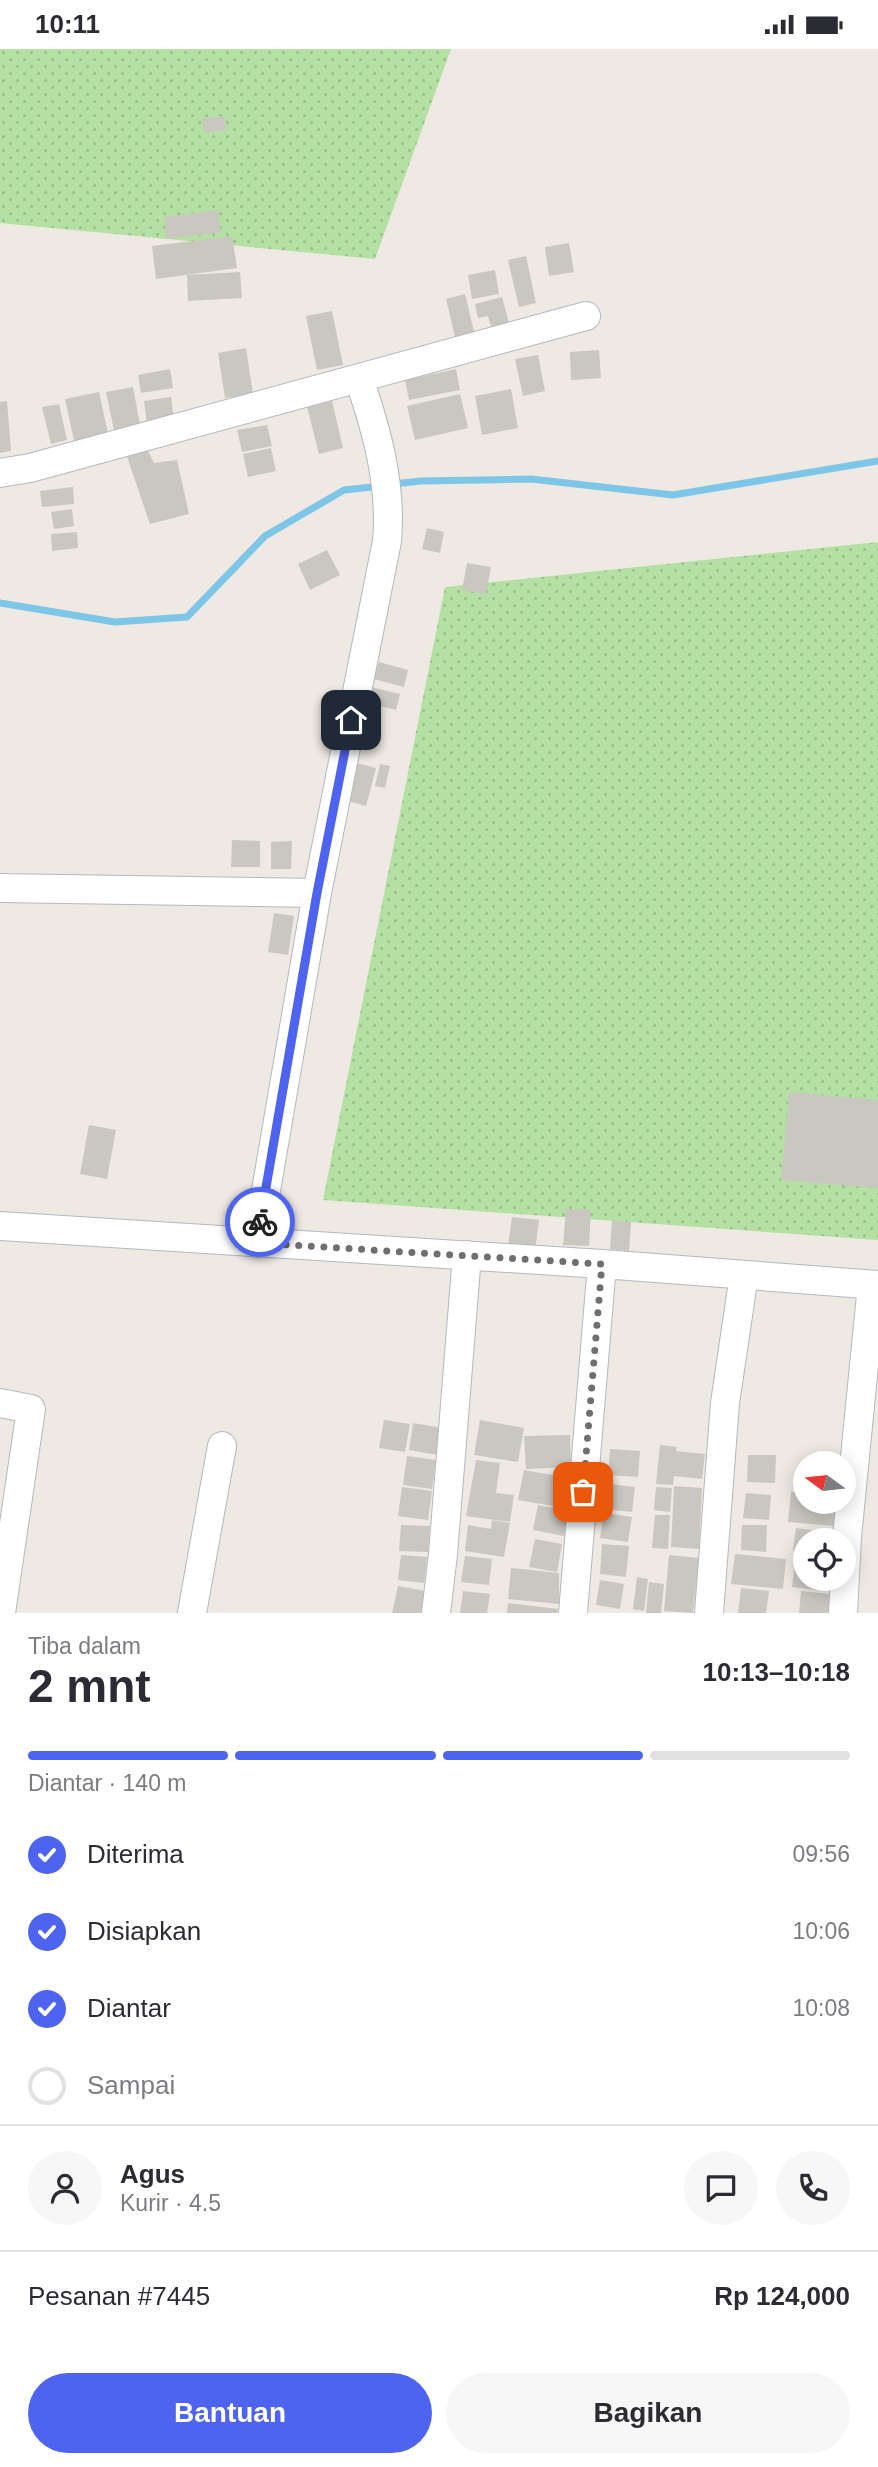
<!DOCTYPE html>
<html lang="id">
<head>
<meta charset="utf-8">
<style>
	:root { --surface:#fff; --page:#f7f7f7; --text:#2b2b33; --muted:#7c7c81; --line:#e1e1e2; --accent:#4e64ee }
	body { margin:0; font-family:Arial,sans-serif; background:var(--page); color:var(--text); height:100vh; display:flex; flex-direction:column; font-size:26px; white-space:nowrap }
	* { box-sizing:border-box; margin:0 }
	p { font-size:23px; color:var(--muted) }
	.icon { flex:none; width:38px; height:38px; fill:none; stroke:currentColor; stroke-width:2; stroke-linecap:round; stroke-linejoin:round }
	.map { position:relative; height:1564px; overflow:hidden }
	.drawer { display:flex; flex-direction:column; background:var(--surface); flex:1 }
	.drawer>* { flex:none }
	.needle { width:46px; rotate:285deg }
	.buttons { position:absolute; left:793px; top:1402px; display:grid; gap:14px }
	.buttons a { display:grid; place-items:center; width:63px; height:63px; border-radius:50%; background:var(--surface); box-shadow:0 4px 18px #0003; font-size:35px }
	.pin { position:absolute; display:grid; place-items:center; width:60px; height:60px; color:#fff; margin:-30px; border-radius:14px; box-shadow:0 4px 10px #0006 }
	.courier { position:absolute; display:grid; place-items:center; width:70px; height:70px; margin:-35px; border:5px solid #4e64ee; border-radius:50%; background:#fff; color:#222; box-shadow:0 2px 9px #0007 }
	.overview em { font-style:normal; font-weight:700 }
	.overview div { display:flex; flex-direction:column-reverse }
	.overview { display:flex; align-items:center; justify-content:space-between; height:119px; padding:0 28px }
	h1 { font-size:46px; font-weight:700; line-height:52px }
	.bar { display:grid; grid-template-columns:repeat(4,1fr); gap:10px 7px; align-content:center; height:84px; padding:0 28px }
	.bar i { height:9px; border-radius:5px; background:var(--line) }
	.bar .active { background:var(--accent) }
	.bar p { grid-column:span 4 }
	.line { display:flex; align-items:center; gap:18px; padding:0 28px; border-top:2px solid var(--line) }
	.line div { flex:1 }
	.round { display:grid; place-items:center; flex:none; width:74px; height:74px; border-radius:37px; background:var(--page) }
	ol { padding:0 28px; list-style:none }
	li { display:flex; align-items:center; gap:21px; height:77px }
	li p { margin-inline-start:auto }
	li .icon { padding:7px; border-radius:50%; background:var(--accent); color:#fff; stroke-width:4 }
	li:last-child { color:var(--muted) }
	li i { width:38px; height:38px; border:4px solid var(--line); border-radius:50% }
	.primary-button { display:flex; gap:14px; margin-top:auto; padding:14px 28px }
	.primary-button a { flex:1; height:80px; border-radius:42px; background:var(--accent); color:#fff; font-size:28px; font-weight:700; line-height:80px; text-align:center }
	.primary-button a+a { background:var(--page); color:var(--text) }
	.status { display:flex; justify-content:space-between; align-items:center; height:49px; padding:0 35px; background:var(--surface); direction:ltr }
	.status svg { height:19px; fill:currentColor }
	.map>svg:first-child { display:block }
	.park { fill:url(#park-dots) }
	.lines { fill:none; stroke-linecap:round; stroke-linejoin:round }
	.stream { stroke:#7dc6e7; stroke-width:7 }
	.building { fill:#cac7c0 }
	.street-casing { stroke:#b5b7c0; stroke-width:30 }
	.street { stroke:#fff; stroke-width:28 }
	.done { stroke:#716f6d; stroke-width:7; stroke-dasharray:0 12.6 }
	.route { stroke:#4e64ee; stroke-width:9 }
</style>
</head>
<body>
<div class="status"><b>10:11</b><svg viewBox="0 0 49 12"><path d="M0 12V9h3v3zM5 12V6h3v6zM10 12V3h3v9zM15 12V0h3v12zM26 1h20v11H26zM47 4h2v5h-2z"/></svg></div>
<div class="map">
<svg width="878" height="1564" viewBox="0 0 878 1564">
	<defs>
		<pattern id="park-dots" width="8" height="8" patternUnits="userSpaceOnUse" patternTransform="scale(1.75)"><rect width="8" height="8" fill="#b5e0a3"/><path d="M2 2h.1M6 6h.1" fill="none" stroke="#9cc08d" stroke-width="1.8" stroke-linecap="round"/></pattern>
	</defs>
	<rect width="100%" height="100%" fill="#eee9e2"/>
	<path class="park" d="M0,0H451L375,210L0,174Z
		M878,493V1191L323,1151L445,538Z"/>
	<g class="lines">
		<path class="stream" d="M393,435L421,432L531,430L673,446L878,412
			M0,554L115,573L187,568L265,487L344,441L381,437"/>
	</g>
	<path class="building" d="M224,67L226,81L204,84L202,69Z
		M218,161L221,183L167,190L164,168Z
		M232,187L237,219L156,230L152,197Z
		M569,194L574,223L549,227L545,198Z
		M526,207L536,254L519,258L508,211Z
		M495,221L499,245L472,250L468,226Z
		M240,223L242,249L188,252L187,226Z
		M465,245L475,287L456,292L446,250Z
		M502,248L511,281L493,285L488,267L478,269L475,255Z
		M332,262L343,316L317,321L306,267Z
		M246,299L253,345L225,349L218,304Z
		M599,301L601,329L571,331L570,303Z
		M538,306L545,342L523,347L515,310Z
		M170,320L173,339L141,344L138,326Z
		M456,320L460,341L409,351L405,331Z
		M133,338L141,381L115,386L106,343Z
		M511,340L518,379L482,386L475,347Z
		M99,343L109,389L75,396L65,350Z
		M460,345L468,379L415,391L407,357Z
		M171,348L175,378L148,382L144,352Z
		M7,352L11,402L0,404V353Z
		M332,352L343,399L319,405L307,358Z
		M59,355L67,391L51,395L42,358Z
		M267,376L272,397L242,403L237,381Z
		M271,399L276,422L248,428L243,405Z
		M147,400L154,414L177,411L189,465L150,475L127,408Z
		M73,438L74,455L42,458L40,442Z
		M72,460L74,477L54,480L51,463Z
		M427,479L444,483L440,504L422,500Z
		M77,483L78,499L52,502L51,485Z
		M327,501L340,526L310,541L298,515Z
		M467,514L491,518L486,545L462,541Z
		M379,613L408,621L404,638L374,630Z
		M371,638L400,645L396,661L368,654Z
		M357,714L376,719L366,757L348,752Z
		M380,715L390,717L385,739L375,737Z
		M232,791L260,792V818H231Z
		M292,792L291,820H271V793Z
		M274,864L294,867L288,906L268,903Z
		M789,1043L878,1051V1139L781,1131Z
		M89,1076L116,1081L107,1130L80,1125Z
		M566,1160L591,1161L589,1197L563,1196Z
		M512,1168L539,1171L535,1202L508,1198Z
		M612,1171L631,1173L629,1202L610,1200Z
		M384,1371L410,1375L405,1403L379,1399Z
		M480,1371L524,1379L518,1413L474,1406Z
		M413,1374L442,1379L438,1406L409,1401Z
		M570,1386L571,1418L526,1420L524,1387Z
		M660,1396L677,1398L676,1402L705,1405L702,1430L674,1427L673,1436L656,1435Z
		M610,1400L640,1402L638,1428L608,1426Z
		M748,1406H776L775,1434L747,1433Z
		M407,1407L436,1411L432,1440L403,1436Z
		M476,1411L500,1414L496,1444L514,1446L510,1473L466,1467Z
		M524,1421L570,1429L565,1459L518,1451Z
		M609,1435L635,1438L632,1463L605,1460Z
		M674,1437L702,1439L699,1500L671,1498Z
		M402,1438L432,1442L428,1471L398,1467Z
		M656,1438L672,1439L670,1463L654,1461Z
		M791,1443L805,1444V1452H837L835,1477L788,1473Z
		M746,1444L771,1446L769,1471L743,1469Z
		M538,1456L569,1462L564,1487L533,1481Z
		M604,1464L632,1468L628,1493L600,1489Z
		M655,1466H670L668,1500L652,1499Z
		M492,1471L510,1474L504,1508L465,1502L468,1476L491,1480Z
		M401,1476L430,1477L428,1503L399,1502Z
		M742,1476H767L766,1503L741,1501Z
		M796,1479L833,1484L832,1491H805V1503L793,1502Z
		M535,1490L562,1495L557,1523L529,1518Z
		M602,1495L629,1497L626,1528L600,1525Z
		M735,1505L786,1510L783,1540L731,1535Z
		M401,1506L427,1508L424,1534L398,1531Z
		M669,1506L699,1509L693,1564L664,1562Z
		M465,1507L492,1510L489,1536L461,1533Z
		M795,1512L805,1513V1530H826L824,1542L792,1538Z
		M511,1519L559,1524V1555L508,1550Z
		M637,1528L648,1530L644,1562L633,1560Z
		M600,1531L624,1535L620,1560L596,1556Z
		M649,1533L664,1535L661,1564H646Z
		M398,1537L425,1542L421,1564H392Z
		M741,1539L769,1542L766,1564H738Z
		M463,1542L490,1545L487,1564H460Z
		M801,1542L830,1545L828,1564H799Z
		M508,1554L558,1560L557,1564H507Z"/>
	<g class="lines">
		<defs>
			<path id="street" d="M0,424L30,419L586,267
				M0,839L317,844
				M0,1177L602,1215L878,1236
				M257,1194L317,844L387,492C392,437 377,382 359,330
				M0,1354L31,1360L1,1564
				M192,1564L222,1397
				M436,1564L443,1505L467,1206
				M573,1564L602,1215
				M709,1564L725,1354L744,1226
				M843,1564L847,1488L872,1236"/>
		</defs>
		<use href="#street" class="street-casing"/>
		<use href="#street" class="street"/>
	</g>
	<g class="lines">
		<path class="done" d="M260,1173L257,1194L602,1215L583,1443"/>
		<path class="route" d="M260,1173L317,844L351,671"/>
	</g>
</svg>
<div class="buttons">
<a><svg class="needle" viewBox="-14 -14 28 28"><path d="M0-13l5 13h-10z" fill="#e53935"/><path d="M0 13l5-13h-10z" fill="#7c7c81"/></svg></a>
<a><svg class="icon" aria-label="locate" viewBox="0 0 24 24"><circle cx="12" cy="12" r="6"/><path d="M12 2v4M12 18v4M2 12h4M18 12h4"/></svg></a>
</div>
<div class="pin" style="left:583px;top:1443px;background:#ea580c"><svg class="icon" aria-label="bag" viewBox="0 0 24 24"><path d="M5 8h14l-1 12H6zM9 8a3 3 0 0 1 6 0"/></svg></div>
<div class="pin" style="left:351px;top:671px;background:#1f2937"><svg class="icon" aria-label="home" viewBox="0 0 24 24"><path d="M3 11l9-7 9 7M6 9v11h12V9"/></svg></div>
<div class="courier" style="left:260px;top:1173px"><svg class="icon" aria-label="bike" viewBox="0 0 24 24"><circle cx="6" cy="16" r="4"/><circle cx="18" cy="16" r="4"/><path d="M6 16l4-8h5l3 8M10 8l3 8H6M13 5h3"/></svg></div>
</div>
<section class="drawer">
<div class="overview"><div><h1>2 mnt</h1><p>Tiba dalam</p></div><em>10:13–10:18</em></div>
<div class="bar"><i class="active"></i><i class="active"></i><i class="active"></i><i></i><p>Diantar · 140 m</p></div>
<ol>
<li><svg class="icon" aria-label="check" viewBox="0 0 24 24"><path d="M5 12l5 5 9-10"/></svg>Diterima<p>09:56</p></li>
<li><svg class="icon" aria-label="check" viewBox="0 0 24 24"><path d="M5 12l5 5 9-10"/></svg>Disiapkan<p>10:06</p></li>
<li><svg class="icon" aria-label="check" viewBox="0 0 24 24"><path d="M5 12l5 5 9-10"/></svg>Diantar<p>10:08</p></li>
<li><i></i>Sampai</li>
</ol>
<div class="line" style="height:126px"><a class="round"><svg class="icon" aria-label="person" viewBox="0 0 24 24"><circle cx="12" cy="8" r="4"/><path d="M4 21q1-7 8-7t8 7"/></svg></a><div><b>Agus</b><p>Kurir · 4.5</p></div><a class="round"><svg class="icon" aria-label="chat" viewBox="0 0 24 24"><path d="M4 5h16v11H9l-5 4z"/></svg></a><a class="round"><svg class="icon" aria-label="phone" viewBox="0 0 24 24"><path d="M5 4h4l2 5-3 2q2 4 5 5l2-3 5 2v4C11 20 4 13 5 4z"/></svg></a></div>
<div class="line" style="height:91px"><div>Pesanan #7445</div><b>Rp 124,000</b></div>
<div class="primary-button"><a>Bantuan</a><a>Bagikan</a></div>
</section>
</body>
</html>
